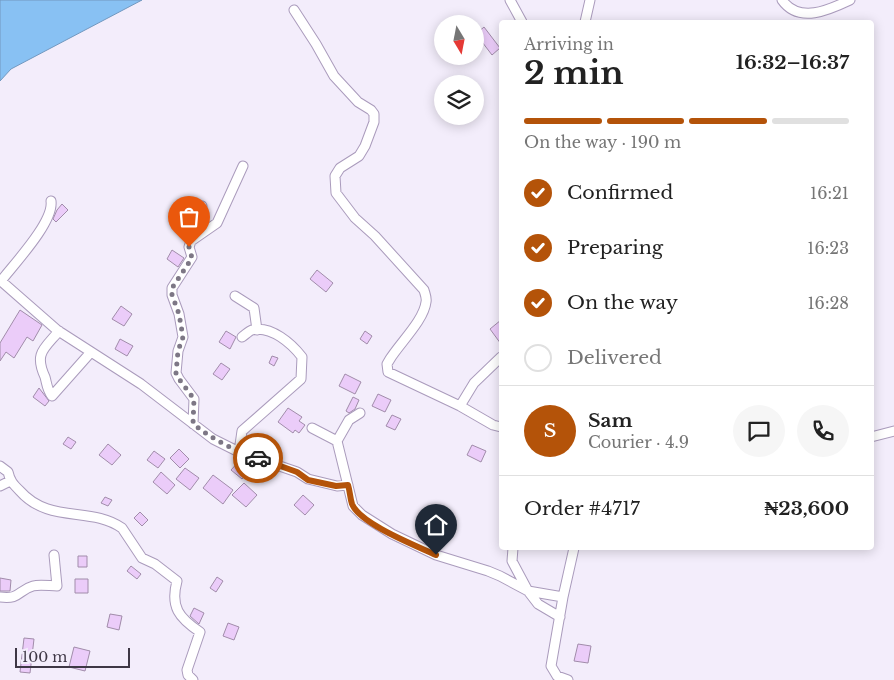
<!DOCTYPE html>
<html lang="en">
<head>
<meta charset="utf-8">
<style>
	:root { --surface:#fff; --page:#f6f6f6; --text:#222; --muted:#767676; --line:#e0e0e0; --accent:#b45309 }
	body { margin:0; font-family:"Libre Baskerville",serif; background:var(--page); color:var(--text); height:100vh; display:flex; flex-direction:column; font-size:19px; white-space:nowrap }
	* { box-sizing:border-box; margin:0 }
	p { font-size:16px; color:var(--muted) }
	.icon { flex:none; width:28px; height:28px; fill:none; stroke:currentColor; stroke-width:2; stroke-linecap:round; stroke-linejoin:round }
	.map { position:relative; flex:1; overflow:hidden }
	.sheet { position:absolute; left:499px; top:20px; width:375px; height:530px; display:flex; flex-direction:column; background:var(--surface); border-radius:5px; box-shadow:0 2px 12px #0003 }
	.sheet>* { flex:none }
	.needle { width:32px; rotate:170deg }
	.buttons { position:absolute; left:434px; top:15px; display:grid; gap:10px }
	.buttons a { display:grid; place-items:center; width:50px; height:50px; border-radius:50%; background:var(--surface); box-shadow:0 2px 12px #0003; font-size:25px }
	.scale { position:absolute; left:15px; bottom:12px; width:115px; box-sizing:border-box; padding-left:5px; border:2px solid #3e3745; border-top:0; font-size:14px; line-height:18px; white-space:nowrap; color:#3e3745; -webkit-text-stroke:4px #f3edfb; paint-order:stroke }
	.pin { position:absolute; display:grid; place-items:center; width:42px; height:42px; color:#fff; margin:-51px -21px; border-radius:50% 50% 50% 0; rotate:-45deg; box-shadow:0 0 5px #0007 }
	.pin .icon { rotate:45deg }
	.courier { position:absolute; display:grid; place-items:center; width:50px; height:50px; margin:-25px; border:4px solid #b45309; border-radius:50%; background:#fff; color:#222; box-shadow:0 1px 6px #0007 }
	.head em { font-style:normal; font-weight:700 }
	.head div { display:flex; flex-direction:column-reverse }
	.head { display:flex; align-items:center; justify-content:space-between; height:85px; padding:0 25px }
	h1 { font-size:32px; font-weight:700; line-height:38px }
	.bar { display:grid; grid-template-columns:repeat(4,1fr); gap:8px 5px; align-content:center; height:60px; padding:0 25px }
	.bar i { height:6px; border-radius:4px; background:var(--line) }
	.bar .active { background:var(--accent) }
	.bar p { grid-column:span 4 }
	.line { display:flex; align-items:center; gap:12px; padding:0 25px; border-top:1px solid var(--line) }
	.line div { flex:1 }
	.round { display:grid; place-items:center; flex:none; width:52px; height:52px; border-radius:26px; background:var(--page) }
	ol { padding:0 25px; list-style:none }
	li { display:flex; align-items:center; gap:15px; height:55px }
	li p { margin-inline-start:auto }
	li .icon { padding:5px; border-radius:50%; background:var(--accent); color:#fff; stroke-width:4 }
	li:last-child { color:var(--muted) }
	li i { width:28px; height:28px; border:2px solid var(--line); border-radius:50% }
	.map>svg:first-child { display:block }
	.water { fill:#88c1f3; stroke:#7298bf }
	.building { fill:#ebccf9; stroke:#a18caa }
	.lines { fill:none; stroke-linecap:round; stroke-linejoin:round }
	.street-casing { stroke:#aa9bbc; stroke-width:11 }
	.street { stroke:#fff; stroke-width:9 }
	.done { stroke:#7d7785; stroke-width:5; stroke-dasharray:0 9 }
	.route { stroke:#b45309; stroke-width:6 }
</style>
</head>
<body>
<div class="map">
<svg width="894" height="680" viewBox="0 0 894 680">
	<rect width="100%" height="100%" fill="#f3edfb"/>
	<path class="water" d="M0,0H142L11,69L0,81Z"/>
	<path class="building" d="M484,27L500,48L492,55L476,34Z
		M62,204L68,210L56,222L53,219L57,210Z
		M172,250L184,258L178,267L167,259Z
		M317,270L333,283L326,292L310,279Z
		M121,306L132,314L124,326L112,319Z
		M20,310L42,325L33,341L27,337L14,358L6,352L0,361V343Z
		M501,320V344L490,329Z
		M226,331L236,337L230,349L219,342Z
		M365,331L372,336L367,344L360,339Z
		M120,339L133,346L127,356L115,349Z
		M272,356L278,358L274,366L269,363Z
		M221,363L230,369L222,380L213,374Z
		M345,374L361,382L355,394L339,386Z
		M39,388L49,401L45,406L33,397Z
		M378,394L391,400L385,412L372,406Z
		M353,397L359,400L355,409L349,413L346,411Z
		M288,408L302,417L299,421L305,425L299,433L295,430L293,433L278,422Z
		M392,415L401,419L395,430L386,426Z
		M68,437L76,442L71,449L63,444Z
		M108,444L121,455L112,465L99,455Z
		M472,445L486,451L481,462L467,455Z
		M179,449L189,459L180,468L170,458Z
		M154,451L165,459L158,468L147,460Z
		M241,459L248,462L253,467L242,479L231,470Z
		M185,468L199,478L190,490L176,479Z
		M161,472L175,485L167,494L153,482Z
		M213,475L233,490L223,504L203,488Z
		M244,483L257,495L246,507L232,495Z
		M303,495L314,505L305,515L294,505Z
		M105,497L112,500L108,506L101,503Z
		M140,512L148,520L142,526L134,518Z
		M78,556H87V567H78Z
		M131,566L141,574L137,579L127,571Z
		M217,577L223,581L216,592L210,588Z
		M0,578L11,580L10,591H0Z
		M75,579H88V593H75Z
		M194,608L204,613L199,624L190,616Z
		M110,614L122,616L119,630L107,627Z
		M228,623L239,627L234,640L223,636Z
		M24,638L34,639L30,673L20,672Z
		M578,644L591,646L588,663L574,661Z
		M74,647L90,651L85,671L69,667Z"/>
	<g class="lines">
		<defs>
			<path id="street" d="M510,0L522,22
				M782,0C799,24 829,10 850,0
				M294,10L316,44L334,76L358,102L371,110L374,114V122L365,146L359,156L340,168L335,176L336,193L355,218L375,236L424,290C425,294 427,298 426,302C424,320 400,343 390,359L387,364L388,372L460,406
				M585,22L590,0
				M51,201C54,222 14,264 1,281L57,330L141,384L213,439L239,452L297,472L308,479L337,486L348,485
				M196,237L202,206
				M235,296L254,308L257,330
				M59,331C44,349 34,353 45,377C47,384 47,390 52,396L91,352
				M501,357L474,383L460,406L493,425L501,427
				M193,424L194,399L179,379L176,373L178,351L183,337L179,314L172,295V288L192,257L189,247L191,241L217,223L243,166
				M312,428L337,441L353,506L362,515L392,534L436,555L488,571L500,576L528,591L538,604L560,617
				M871,437L894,431
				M337,441L349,420L360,413
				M239,452L242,431L301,379L302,357C292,344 271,325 252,330C249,331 245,335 242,337
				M0,466L8,472C10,481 13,484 20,491C49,524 91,506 122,528L142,558L155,564L177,581C170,607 179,618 200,632L187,670L188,675L193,680
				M0,486L10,481
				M513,548L512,561L528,591L563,597L551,666L557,676L568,680
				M0,597C20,600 18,590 33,586C40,584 50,586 57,586L54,555
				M563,597L574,548"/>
		</defs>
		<use href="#street" class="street-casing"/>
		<use href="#street" class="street"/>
	</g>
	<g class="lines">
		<path class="done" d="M189,247L192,258L172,288V295L179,314L183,337L178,351L176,373L179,379L194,399L193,424C214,440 233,450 258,458"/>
		<path class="route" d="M258,458L297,472L308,480L336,486L348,485C350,491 350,498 352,504C360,524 417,546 436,555"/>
	</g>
</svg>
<div class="buttons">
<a><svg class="needle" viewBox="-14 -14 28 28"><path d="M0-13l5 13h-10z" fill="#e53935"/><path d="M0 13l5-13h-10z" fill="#767676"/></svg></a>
<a><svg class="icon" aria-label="layers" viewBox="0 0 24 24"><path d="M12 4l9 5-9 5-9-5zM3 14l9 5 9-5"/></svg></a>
</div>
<div class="scale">100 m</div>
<div class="pin" style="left:189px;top:247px;background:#ea580c"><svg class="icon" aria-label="bag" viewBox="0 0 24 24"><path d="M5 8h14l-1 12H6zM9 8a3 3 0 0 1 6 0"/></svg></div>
<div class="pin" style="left:436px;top:555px;background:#1f2937"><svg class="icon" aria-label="home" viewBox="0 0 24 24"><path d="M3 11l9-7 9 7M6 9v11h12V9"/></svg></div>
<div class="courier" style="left:258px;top:458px"><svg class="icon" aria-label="car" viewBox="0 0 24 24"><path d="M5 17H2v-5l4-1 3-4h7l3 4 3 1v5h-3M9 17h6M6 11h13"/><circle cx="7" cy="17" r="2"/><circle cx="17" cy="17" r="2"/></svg></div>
<section class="sheet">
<div class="head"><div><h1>2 min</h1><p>Arriving in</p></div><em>16:32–16:37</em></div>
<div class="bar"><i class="active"></i><i class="active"></i><i class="active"></i><i></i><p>On the way · 190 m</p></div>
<ol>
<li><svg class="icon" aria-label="check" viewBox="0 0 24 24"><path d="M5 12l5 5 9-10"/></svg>Confirmed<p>16:21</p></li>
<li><svg class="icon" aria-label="check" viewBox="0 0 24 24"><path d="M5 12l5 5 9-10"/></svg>Preparing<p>16:23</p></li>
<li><svg class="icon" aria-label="check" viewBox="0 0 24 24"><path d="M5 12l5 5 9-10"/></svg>On the way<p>16:28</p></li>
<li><i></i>Delivered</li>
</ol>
<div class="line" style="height:90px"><b class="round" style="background:var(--accent);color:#fff">S</b><div><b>Sam</b><p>Courier · 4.9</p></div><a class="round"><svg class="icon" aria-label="chat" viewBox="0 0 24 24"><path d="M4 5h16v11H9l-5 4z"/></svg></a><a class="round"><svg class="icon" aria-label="phone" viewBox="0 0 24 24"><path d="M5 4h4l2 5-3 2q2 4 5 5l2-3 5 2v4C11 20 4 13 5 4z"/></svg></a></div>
<div class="line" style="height:65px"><div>Order #4717</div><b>₦23,600</b></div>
</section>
</div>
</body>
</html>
